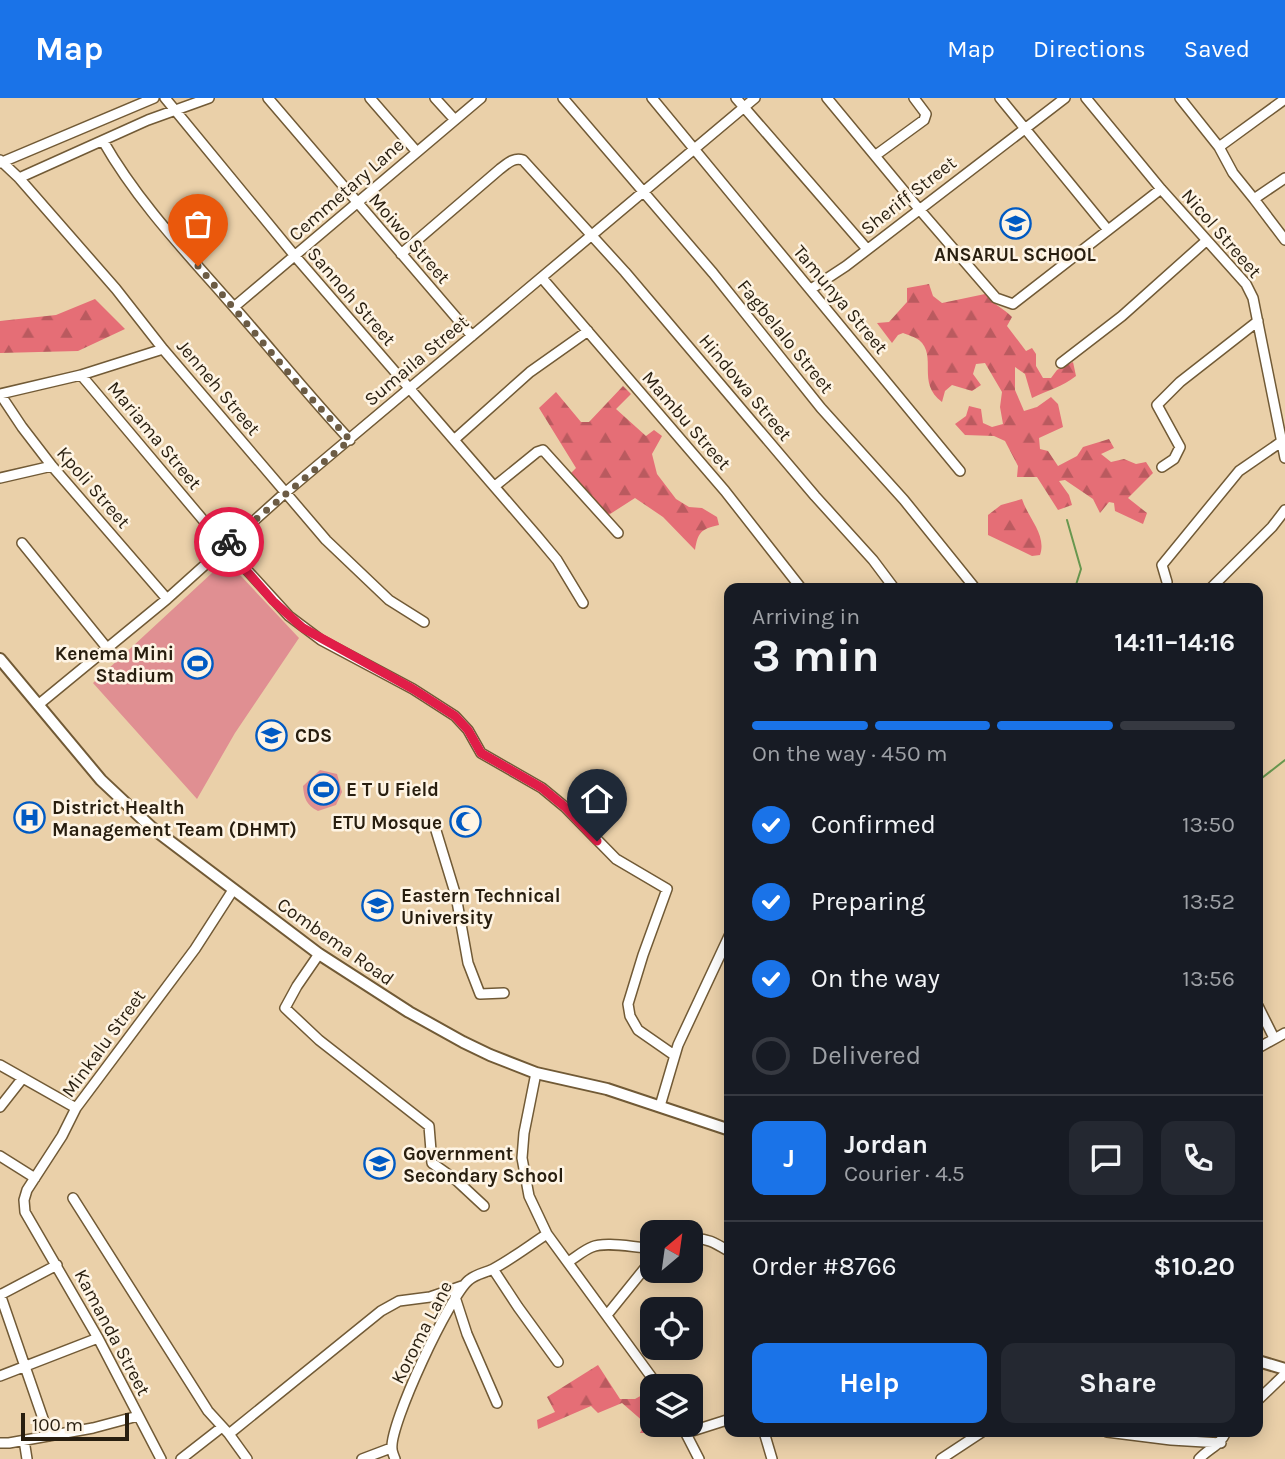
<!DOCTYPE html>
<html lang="en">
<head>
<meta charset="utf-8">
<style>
	:root { --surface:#171b24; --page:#242831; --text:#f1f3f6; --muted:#9ea1a6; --line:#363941; --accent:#1a73e8 }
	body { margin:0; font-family:Karla,sans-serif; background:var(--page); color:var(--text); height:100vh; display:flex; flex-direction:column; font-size:26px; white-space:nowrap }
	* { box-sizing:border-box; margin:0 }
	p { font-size:23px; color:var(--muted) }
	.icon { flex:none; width:38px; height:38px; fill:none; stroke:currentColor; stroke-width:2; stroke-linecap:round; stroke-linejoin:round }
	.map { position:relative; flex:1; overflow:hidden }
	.details { position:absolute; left:724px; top:485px; width:539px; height:854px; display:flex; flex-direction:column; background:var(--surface); border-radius:14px; box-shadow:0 4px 18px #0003 }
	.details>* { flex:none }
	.needle { width:46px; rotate:29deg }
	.controls { position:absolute; left:640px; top:1122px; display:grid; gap:14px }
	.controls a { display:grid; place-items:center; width:63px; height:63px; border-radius:14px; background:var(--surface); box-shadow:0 4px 18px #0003; font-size:35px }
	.scale { position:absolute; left:21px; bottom:18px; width:108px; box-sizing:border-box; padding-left:7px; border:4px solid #281e0f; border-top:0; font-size:19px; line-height:24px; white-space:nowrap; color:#281e0f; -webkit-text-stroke:5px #fef4e4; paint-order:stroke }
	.pin { position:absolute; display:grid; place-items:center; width:60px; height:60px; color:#fff; margin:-72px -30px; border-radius:50% 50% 50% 0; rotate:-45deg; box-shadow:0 0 7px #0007 }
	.pin .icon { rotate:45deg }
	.courier { position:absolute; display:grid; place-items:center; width:70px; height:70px; margin:-35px; border:5px solid #e11d48; border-radius:50%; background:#fff; color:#222; box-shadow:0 2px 9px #0007 }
	.overview em { font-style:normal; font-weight:700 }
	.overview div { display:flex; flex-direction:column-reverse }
	.overview { display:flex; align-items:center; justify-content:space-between; height:119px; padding:0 28px }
	h1 { font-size:46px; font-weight:700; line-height:52px }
	.bar { display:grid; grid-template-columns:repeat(4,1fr); gap:10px 7px; align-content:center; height:84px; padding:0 28px }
	.bar i { height:9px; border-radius:5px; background:var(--line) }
	.bar .on { background:var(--accent) }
	.bar p { grid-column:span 4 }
	.line { display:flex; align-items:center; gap:18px; padding:0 28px; border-top:2px solid var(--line) }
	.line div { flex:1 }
	.round { display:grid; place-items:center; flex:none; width:74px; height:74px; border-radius:14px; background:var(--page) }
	ol { padding:0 28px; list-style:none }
	li { display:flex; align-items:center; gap:21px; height:77px }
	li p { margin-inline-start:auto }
	li .icon { padding:7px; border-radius:50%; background:var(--accent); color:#fff; stroke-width:4 }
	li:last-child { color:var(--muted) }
	li i { width:38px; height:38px; border:4px solid var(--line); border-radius:50% }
	.cta { display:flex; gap:14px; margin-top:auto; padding:14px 28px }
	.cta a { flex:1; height:80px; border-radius:14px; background:var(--accent); color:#fff; font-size:28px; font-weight:700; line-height:80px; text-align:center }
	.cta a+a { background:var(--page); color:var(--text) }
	header { display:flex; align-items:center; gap:42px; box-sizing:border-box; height:98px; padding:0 35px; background:var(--accent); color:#fff }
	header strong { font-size:33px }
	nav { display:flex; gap:38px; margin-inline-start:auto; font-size:24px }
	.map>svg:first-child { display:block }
	.forest { fill:url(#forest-firs) }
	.park { fill:#e08f92 }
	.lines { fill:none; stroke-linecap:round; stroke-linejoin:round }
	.stream { stroke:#68974f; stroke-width:2 }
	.minor-casing { stroke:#715a36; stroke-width:12 }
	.tertiary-casing { stroke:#715a36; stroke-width:14 }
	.minor { stroke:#fff; stroke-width:9 }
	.tertiary { stroke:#fff; stroke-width:10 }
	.done { stroke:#6c5c45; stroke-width:7; stroke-dasharray:0 12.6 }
	.route { stroke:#e11d48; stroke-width:9 }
	.labels { text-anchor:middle; stroke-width:5; stroke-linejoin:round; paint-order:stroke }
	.street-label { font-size:19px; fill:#281e0f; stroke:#fef4e4 }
	.poi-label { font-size:19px; font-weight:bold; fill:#281e0f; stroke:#fef4e4; text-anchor:start }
</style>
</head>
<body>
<header>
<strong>Map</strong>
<nav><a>Map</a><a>Directions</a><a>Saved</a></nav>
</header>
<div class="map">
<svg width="1285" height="1361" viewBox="0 0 1285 1361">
	<defs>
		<pattern id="forest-firs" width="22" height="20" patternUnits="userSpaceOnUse" patternTransform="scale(1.75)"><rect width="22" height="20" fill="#e56e76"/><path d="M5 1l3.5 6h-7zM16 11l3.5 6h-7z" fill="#ba5a5f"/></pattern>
	</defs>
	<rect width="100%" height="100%" fill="#ead0a9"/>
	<path class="forest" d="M929,186L933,198L942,205L985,196C993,207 1004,210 1012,219L1007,228L1026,253L1032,250L1036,256V268L1043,280H1051L1057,272L1073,264L1076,278C1062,289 1048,292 1032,300L1025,276L1015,269V292L1024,313L1037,309L1051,299L1058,306L1063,329L1039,340L1040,351L1048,353L1058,368L1077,358L1083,349L1109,341L1114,350L1101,356L1111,364L1124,361L1136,366L1146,364L1153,375L1128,400L1147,415L1143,426L1115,413L1114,405L1109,404L1100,415L1093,401L1065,382L1059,383L1069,397L1072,407L1058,412L1037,379H1017L1018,368L1005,343L994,338L965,337L955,326L966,318L969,308L981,311L983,325L992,329L1003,326L1000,309L1002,294L985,265L976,266L973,276L981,287L972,293L952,287L945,293L942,304C916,285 938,258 919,242C915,239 908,237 903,235L898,237L892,245L877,225L889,224L907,204V190Z
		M95,201L125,231L78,253L0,255V223L56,217Z
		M623,288L631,296L616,311L646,338L654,332L662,338L652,356L657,376L676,401L689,409L702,410L717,419L719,427C701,431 698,434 695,452L663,419L635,400L607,418L569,377L576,370L539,310L556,294L581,324H589Z
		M1022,401C1028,420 1047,437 1040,457L1032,458L988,437V417L1001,407Z
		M598,1267L620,1301H635L653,1291V1326L664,1327L649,1335H640L645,1325L622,1305L598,1315L591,1308L538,1331L537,1322L555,1314L547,1299Z"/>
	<path class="park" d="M226,462L299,540L235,635L197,701L93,585Z
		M320,672L337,676L342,694L336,707L318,713C306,707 304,700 303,688Z"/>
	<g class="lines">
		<path class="stream" d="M1067,422L1081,471L1075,490
			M1258,683L1285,662"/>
		<defs>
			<path id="minor" d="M165,0L295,158L537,438L557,462L583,505
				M268,0L472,238
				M370,0L416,53
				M435,0L455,22
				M563,0L713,175L821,310L904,402L975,490
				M652,0L960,373
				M736,0L867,151
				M827,0L919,111L996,200L1013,206L1161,91
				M1000,0L1108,132
				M1086,0L1161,91L1246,186L1253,200L1285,360
				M1180,0L1219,49L1233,75L1254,101L1285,80
				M103,43C136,101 182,150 226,200C268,247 307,296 350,342
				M1219,49L1285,1
				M876,57L924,22L926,16L914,0
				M0,62L19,80L116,191L163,251L326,442L389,502L424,524
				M0,65L154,0
				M19,80L148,22L209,0
				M1254,101L1285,142
				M401,156L500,71C507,66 513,59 523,62L625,174L815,398L873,462L894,490
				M542,180L725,393L801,490
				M811,191L846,168L1065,0
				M234,209L481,0
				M1061,265L1122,218L1206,143
				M81,277L225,448L289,518L321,542L413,591L455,618L468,632L481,655L542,690L565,709L616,761L667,791L643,857L628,906L630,918L638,932L674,957
				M0,296L22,329L52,368L167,501
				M0,296L81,277L163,251
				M455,341L530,274L588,233
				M1162,369L1174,361L1180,349L1157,307L1180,284L1258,223
				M0,380L52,368
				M495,388L537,354L543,352L618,435
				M22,445L107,550
				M1167,484L1162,467L1239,373L1281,344
				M1211,490L1272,429L1285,412
				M38,607L167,501L286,394L755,0
				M434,726L456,798L468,865L480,896L504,895
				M319,856L297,888L285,910L319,942L429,1028L432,1065L456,1082L484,1108
				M1258,908L1274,940
				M1258,950L1285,935
				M0,967L76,1010
				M536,975L524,1035L522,1060L529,1098L547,1136L658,1288
				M660,1008L678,947L730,836
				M0,1009L22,981
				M0,1058L35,1080
				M73,1100L208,1313L229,1336L247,1361
				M691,1141C707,1139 717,1146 730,1154
				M568,1164C576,1159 584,1152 592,1149C606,1143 636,1150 653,1150
				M493,1171L518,1209L558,1264
				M0,1196L49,1338
				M0,1197L57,1167
				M455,1199L467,1236L497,1305
				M607,1217L653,1160
				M0,1278L98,1240
				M1258,1302L1285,1276
				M681,1326L699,1361
				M764,1334L772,1361
				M1107,1334L1171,1342L1221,1345
				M686,1335L730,1321
				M229,1336L381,1213L399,1203L430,1199L462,1188
				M24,1342L27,1361
				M0,1345H9L93,1330L138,1318
				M161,1361L98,1240L25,1114L24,1102L27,1092L62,1038L76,1010L195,851L233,792
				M181,1361L222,1329
				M362,1361L391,1350
				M395,1361C394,1358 392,1354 392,1351C389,1327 450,1197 469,1182C476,1176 485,1175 493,1171C512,1161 530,1147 547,1136
				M941,1361L982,1334
				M1199,1361C1210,1349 1219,1349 1226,1334"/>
			<path id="tertiary" d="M0,561L101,682L151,729L319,856L409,914L463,944L490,957L536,975L607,991L730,1032
				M1258,1263L1285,1271"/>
		</defs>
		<use href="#minor" class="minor-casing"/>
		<use href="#tertiary" class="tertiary-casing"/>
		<use href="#minor" class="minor"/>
		<use href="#tertiary" class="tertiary"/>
	</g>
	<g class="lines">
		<path class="done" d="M198,168L298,286L350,342L229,444"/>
		<path class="route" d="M229,444L225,448L273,503L303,530L413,591L455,618L468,632L481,655L542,690L565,709L597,743"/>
	</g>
	<defs>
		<symbol id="school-ring" viewBox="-11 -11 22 22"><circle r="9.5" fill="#fef4e4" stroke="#005ac3" stroke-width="1.5"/><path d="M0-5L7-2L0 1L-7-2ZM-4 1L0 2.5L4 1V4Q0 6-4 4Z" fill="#005ac3"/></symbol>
		<symbol id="stadium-ring" viewBox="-11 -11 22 22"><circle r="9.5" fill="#fef4e4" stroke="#005ac3" stroke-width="1.5"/><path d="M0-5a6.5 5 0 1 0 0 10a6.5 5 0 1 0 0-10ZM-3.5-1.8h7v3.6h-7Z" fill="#005ac3"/></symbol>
		<symbol id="university-ring" viewBox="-11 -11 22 22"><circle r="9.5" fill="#fef4e4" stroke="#005ac3" stroke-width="1.5"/><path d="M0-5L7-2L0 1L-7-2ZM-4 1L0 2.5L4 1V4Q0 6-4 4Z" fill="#005ac3"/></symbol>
		<symbol id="hospital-ring" viewBox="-11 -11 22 22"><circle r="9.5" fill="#fef4e4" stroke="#005ac3" stroke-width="1.5"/><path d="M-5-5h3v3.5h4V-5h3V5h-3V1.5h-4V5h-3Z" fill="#005ac3"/></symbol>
		<symbol id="mosque-ring" viewBox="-11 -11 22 22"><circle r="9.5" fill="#fef4e4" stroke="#005ac3" stroke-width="1.5"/><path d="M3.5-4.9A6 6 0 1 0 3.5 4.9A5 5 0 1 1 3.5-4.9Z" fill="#005ac3"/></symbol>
	</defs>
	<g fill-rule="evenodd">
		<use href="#school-ring" x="998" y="108" width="35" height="35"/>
		<use href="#stadium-ring" x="180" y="548" width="35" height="35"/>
		<use href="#university-ring" x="254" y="620" width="35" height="35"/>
		<use href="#stadium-ring" x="306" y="674" width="35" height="35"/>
		<use href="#hospital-ring" x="12" y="702" width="35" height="35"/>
		<use href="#mosque-ring" x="448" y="706" width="35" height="35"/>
		<use href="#university-ring" x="360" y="790" width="35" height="35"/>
		<use href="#school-ring" x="362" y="1048" width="35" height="35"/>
	</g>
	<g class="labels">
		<g class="street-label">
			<text transform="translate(346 91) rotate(-41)" y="7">Cemmetary Lane</text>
			<text transform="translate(908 97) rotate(-38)" y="7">Sheriff Street</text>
			<text transform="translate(1222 135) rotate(49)" y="7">Nicol Streeet</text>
			<text transform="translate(410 140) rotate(49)" y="7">Moiwo Street</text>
			<text transform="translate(352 198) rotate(49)" y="7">Sannoh Street</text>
			<text transform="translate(841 201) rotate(50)" y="7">Tamunya Street</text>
			<text transform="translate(786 238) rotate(51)" y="7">Fagbelalo Street</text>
			<text transform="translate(416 262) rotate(-40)" y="7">Sumaila Street</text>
			<text transform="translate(219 289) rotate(50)" y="7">Jenneh Street</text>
			<text transform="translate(746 289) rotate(50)" y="7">Hindowa Street</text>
			<text transform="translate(687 322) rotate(49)" y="7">Mambu Street</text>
			<text transform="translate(155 337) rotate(50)" y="7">Mariama Street</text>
			<text transform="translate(94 389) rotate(49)" y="7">Kpoli Street</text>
			<text transform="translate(336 843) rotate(35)" y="7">Combema Road</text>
			<text transform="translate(103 945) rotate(-54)" y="7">Minkalu Street</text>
			<text transform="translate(113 1234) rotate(62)" y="7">Kamanda Street</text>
			<text transform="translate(421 1234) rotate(-63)" y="7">Koroma Lane</text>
		</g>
		<g class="poi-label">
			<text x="1015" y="163" text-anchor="middle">ANSARUL SCHOOL</text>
			<text x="174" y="562" text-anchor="end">Kenema Mini<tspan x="174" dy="22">Stadium</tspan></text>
			<text x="295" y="644">CDS</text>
			<text x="346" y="698">E T U Field</text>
			<text x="52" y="716">District Health<tspan x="52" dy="22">Management Team (DHMT)</tspan></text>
			<text x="442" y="731" text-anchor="end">ETU Mosque</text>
			<text x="401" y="804">Eastern Technical<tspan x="401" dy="22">University</tspan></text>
			<text x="403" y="1062">Government<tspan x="403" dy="22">Secondary School</tspan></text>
		</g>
	</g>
</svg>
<div class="controls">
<a><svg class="needle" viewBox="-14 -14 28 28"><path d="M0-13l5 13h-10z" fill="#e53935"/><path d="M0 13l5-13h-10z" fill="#9ea1a6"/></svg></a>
<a><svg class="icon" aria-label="locate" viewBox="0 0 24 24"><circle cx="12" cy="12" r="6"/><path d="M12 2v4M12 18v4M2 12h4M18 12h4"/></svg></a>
<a><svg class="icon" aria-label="layers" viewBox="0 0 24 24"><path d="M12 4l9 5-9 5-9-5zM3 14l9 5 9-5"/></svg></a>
</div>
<div class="scale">100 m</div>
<div class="pin" style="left:198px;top:168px;background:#ea580c"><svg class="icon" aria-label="bag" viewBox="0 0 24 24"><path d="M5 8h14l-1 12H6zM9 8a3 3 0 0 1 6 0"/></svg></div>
<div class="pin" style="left:597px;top:743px;background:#1f2937"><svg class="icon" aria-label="home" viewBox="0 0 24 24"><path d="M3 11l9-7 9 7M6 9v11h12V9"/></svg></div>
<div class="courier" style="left:229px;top:444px"><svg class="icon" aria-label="bike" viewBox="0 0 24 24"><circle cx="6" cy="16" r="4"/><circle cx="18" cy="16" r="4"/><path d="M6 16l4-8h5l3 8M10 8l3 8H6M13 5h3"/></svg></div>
<section class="details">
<div class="overview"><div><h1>3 min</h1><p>Arriving in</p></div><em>14:11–14:16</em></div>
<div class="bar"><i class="on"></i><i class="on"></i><i class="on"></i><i></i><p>On the way · 450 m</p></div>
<ol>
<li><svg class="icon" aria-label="check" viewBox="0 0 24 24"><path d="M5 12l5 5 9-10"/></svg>Confirmed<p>13:50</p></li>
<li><svg class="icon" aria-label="check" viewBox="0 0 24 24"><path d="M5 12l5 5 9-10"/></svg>Preparing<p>13:52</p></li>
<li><svg class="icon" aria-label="check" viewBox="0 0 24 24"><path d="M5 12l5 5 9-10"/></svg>On the way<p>13:56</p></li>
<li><i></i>Delivered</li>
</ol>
<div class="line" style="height:126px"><b class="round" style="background:var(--accent);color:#fff">J</b><div><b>Jordan</b><p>Courier · 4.5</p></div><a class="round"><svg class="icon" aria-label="chat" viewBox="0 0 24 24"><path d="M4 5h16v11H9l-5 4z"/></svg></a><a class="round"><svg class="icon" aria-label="phone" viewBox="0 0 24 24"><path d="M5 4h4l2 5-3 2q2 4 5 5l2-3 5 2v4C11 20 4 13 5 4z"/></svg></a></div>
<div class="line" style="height:91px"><div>Order #8766</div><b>$10.20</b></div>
<div class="cta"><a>Help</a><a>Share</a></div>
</section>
</div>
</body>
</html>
